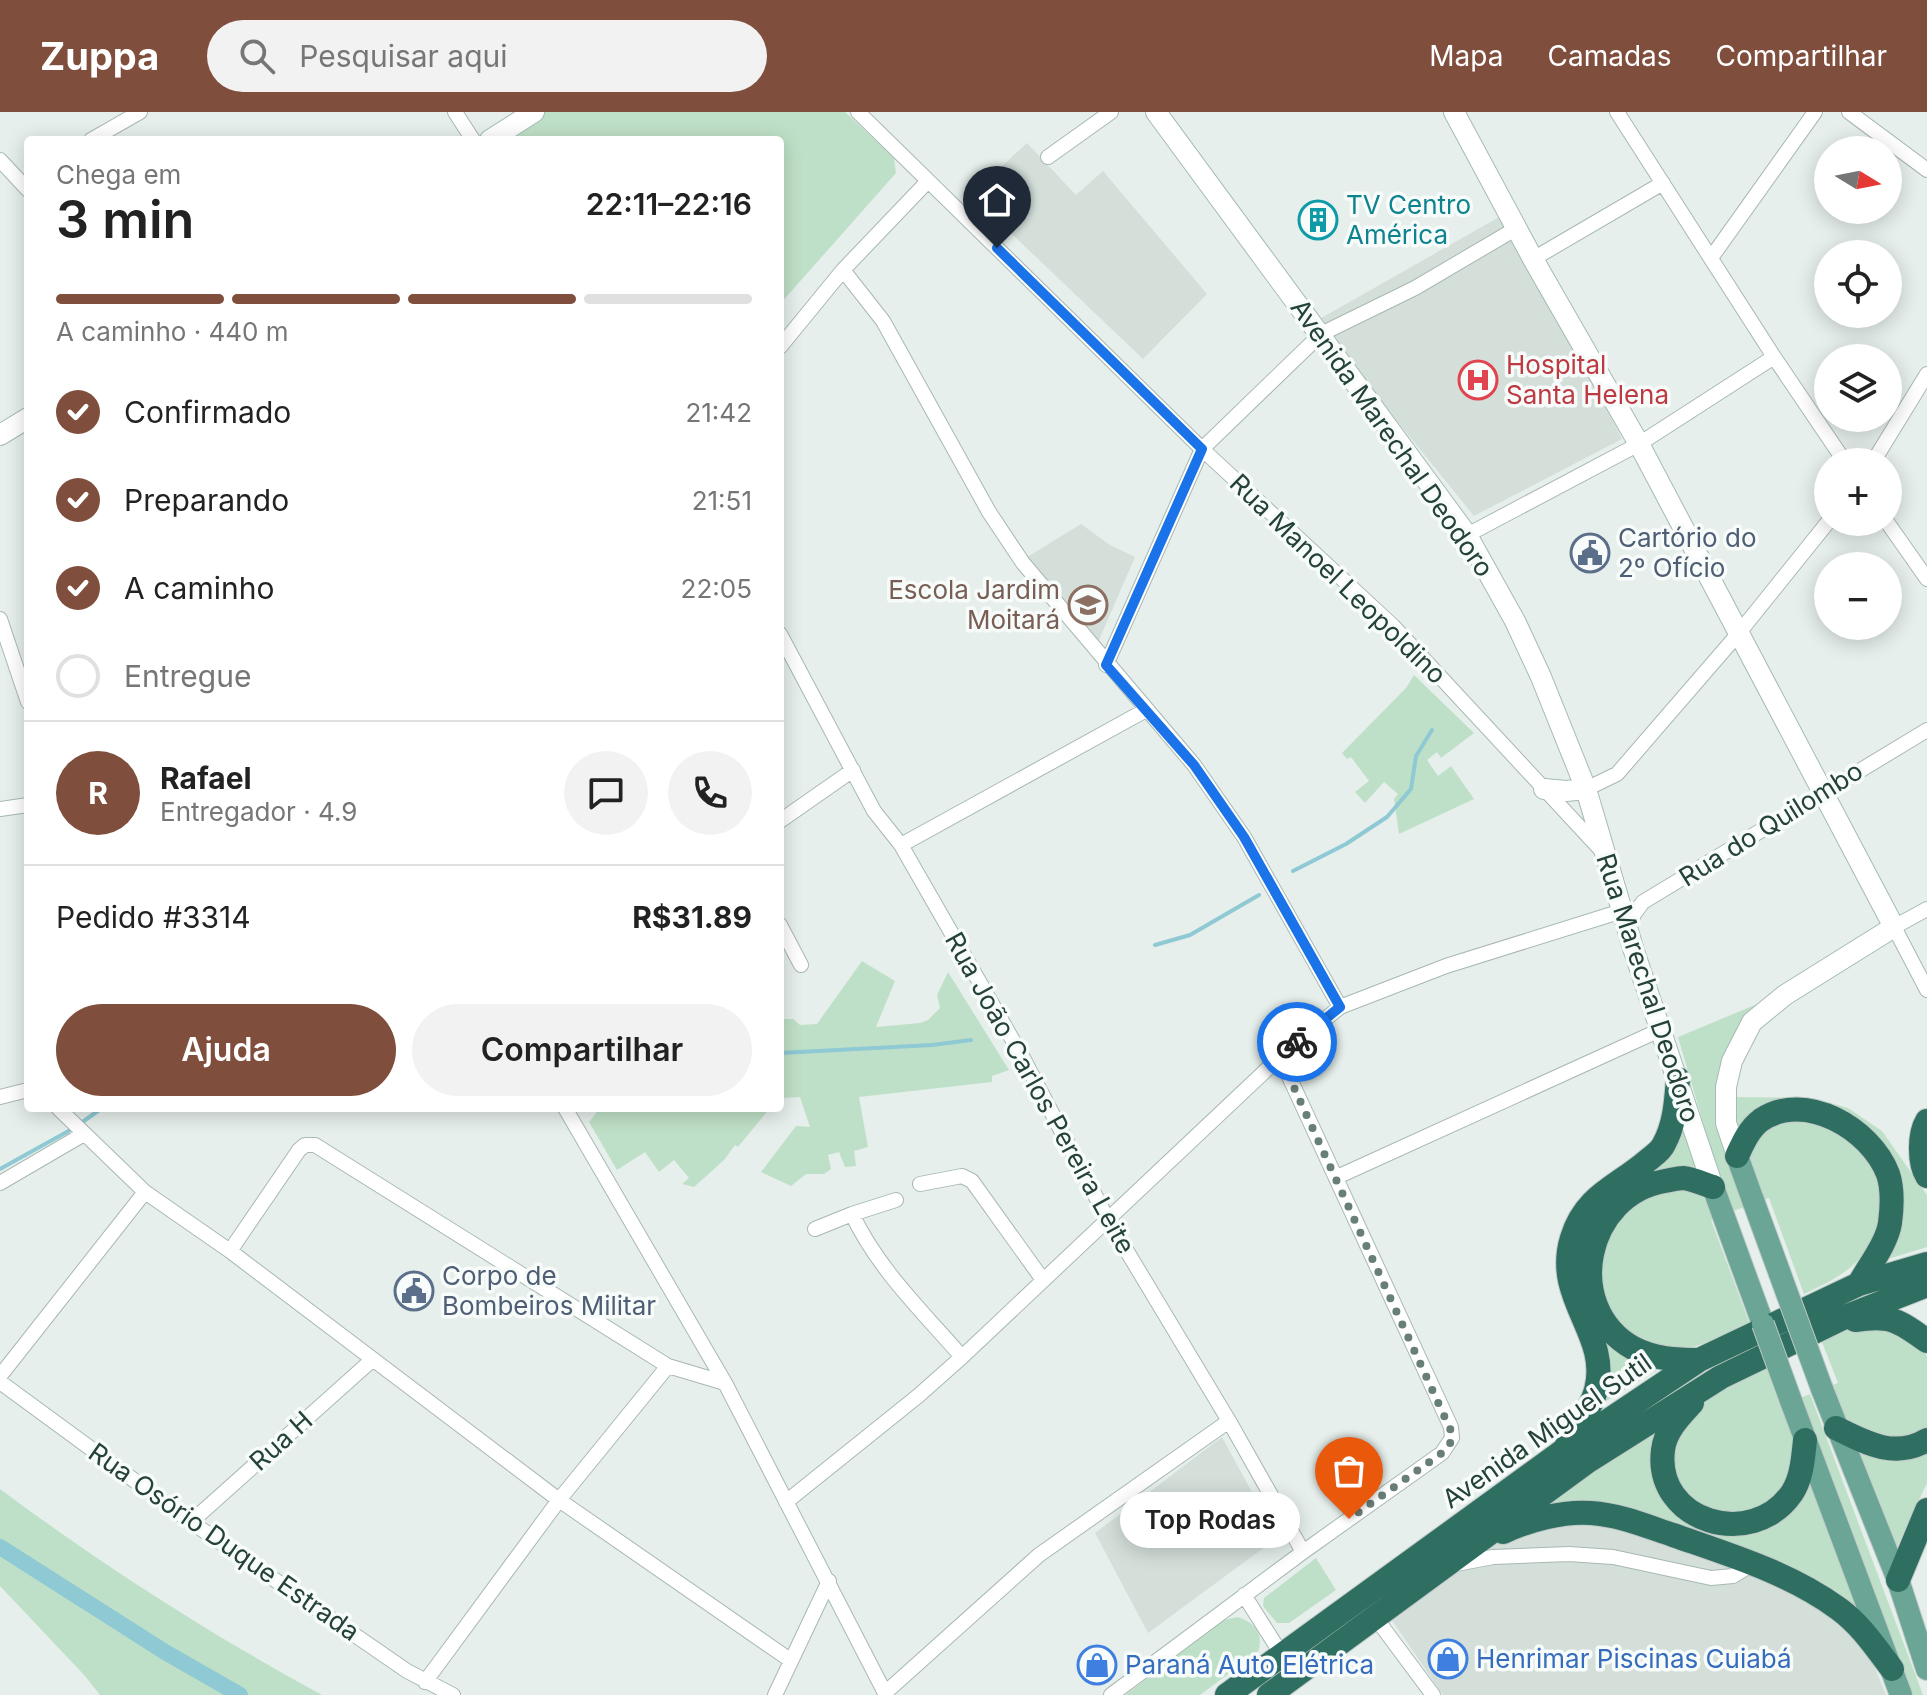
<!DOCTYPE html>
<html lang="pt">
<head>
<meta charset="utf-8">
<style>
	:root { --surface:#fff; --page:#f2f2f2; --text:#222; --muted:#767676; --line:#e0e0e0; --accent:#804e3d }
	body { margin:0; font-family:Inter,sans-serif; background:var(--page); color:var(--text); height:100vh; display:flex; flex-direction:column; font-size:30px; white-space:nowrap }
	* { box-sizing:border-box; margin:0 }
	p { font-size:26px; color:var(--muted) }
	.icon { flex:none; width:44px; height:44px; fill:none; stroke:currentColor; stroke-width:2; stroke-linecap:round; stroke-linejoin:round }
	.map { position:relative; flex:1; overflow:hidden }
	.sheet { position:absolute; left:24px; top:24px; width:760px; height:976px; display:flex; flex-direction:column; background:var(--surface); border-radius:8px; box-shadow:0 4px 20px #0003 }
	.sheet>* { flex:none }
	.needle { width:52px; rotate:100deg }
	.controls { position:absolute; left:1814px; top:24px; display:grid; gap:16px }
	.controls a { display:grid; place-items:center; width:88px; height:88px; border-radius:50%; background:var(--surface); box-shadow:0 4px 20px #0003; font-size:40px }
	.pin { position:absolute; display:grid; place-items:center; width:68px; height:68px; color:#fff; margin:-82px -34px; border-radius:50% 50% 50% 0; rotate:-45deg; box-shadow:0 0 8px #0007 }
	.pin .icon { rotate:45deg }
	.courier { position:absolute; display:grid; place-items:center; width:80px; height:80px; margin:-40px; border:6px solid #1a73e8; border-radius:50%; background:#fff; color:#222; box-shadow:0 2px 10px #0007 }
	.bubble { position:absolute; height:56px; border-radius:28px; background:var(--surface); box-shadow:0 4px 20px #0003; font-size:26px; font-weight:600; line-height:56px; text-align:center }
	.headline em { font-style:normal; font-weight:600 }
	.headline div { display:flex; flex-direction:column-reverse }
	.headline { display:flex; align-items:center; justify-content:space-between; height:136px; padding:0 32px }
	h1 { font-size:52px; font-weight:600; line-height:60px }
	.bar { display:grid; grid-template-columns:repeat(4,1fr); gap:12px 8px; align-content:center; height:96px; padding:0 32px }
	.bar i { height:10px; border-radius:6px; background:var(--line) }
	.bar .on { background:var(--accent) }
	.bar p { grid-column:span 4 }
	.line { display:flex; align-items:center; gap:20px; padding:0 32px; border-top:2px solid var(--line) }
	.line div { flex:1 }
	.round { display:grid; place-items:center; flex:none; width:84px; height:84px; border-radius:42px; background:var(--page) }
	ol { padding:0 32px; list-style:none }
	li { display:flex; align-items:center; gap:24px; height:88px }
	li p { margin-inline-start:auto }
	li .icon { padding:8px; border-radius:50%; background:var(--accent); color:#fff; stroke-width:4 }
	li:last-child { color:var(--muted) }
	li i { width:44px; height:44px; border:4px solid var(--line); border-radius:50% }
	.primary-button { display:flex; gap:16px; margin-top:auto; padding:16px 32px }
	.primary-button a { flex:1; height:92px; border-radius:48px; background:var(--accent); color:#fff; font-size:32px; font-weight:600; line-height:92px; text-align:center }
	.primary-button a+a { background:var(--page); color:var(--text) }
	header { display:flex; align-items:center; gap:48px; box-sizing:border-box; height:112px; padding:0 40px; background:var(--accent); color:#fff }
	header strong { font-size:38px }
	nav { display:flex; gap:44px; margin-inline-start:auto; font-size:28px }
	.search { width:560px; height:72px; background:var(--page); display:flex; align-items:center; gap:20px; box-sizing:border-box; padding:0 28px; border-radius:44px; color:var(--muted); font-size:30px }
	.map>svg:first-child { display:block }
	.built { fill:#d4dfda }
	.green { fill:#bfe0c8 }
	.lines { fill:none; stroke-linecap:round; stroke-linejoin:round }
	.stream { stroke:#8ec9d4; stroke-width:4 }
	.canal { stroke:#8ec9d4; stroke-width:16 }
	.street-casing { stroke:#a8b8b2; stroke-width:16 }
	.secondary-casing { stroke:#a4bbb3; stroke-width:22 }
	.primary-casing { stroke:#c2cac8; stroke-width:24 }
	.highway-casing { stroke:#c2cac8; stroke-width:26 }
	.street { stroke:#fff; stroke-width:14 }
	.secondary { stroke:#fff; stroke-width:20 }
	.primary { stroke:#6aa596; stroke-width:22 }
	.highway { stroke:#2f6f62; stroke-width:24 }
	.primary-bridge-casing { stroke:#c2cac8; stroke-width:24; stroke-linecap:butt }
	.primary-bridge { stroke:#6aa596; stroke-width:22 }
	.done { stroke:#687f78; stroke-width:8; stroke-dasharray:0 14.4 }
	.route { stroke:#1a73e8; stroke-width:10 }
	.labels { text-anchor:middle; stroke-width:7; stroke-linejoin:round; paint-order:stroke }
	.culture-label { font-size:26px; fill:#0d838f; stroke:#f7fbf9; text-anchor:start }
	.health-label { font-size:26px; fill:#be3a42; stroke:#f7fbf9; text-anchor:start }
	.street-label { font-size:26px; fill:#24423a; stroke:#f7fbf9 }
	.service-label { font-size:26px; fill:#4e5e75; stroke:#f7fbf9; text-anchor:start }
	.education-label { font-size:26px; fill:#785e54; stroke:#f7fbf9; text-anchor:end }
	.shop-label { font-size:26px; fill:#366cbe; stroke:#f7fbf9; text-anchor:start }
</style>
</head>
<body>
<header>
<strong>Zuppa</strong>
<div class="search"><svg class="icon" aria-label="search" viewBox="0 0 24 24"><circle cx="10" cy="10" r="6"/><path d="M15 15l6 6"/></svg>Pesquisar aqui</div>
<nav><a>Mapa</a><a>Camadas</a><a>Compartilhar</a></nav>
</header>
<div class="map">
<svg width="1927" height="1583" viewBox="0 0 1927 1583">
	<rect width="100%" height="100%" fill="#e6efeb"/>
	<path class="built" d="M1027,31L1076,83L1103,59L1207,182L1143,247L971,83Z
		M1508,100L1622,327L1474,404L1316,209Z
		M1081,412L1110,433L1135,445L1096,535L1024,447Z
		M1222,1325L1277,1426L1148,1521L1095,1421Z
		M1601,1408L1801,1479L1843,1509L1868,1539L1886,1583H1443L1389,1504L1513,1418Z"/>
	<path class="green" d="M537,0H845L894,46L896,61L780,192V28H507Z
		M1414,563L1474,621L1441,646L1437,640L1427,648L1438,664L1451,654L1474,687L1399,722L1394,687L1398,682L1384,670L1365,691L1355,680L1369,669L1351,645L1347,647L1342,641L1406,576Z
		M862,849L895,869L876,915L920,911L928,908L940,896L937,883L948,860L1009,958L992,964V970L859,985L868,1035L854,1039L856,1054L845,1055L839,1040L828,1043L831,1057L824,1062H806L791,1074L761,1060L796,1014L810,1015L800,985L780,986V907H793L800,913L817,912Z
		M1762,890C1692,960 1714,1013 1745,1095L1733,1099L1711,1038L1678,925Z
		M1734,985L1812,986L1848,996L1882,1019L1927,1083V1135L1888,1147L1893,1062L1814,995L1738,1022Z
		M600,996H770L738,1035L735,1033L724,1048L694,1075L682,1072L689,1066L674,1048L659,1060L645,1040L617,1058L589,1010Z
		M1681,1000L1700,1060L1624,1077L1589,1191L1661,1256L1601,1292L1578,1122Z
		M1802,1007C1815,1012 1830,1016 1842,1023C1883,1044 1894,1106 1865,1141C1849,1161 1827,1171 1804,1182L1769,1086L1762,1088C1753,1065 1742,1051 1758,1028C1770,1011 1781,1009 1802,1007Z
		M1676,1074L1701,1082L1716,1106L1711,1108L1749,1210C1729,1219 1708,1231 1687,1237C1652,1248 1609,1216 1601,1182C1597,1167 1598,1148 1597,1133L1630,1091Z
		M1878,1212L1921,1235L1927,1244V1319L1915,1325L1879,1327L1844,1307L1830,1274L1838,1271L1822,1230L1850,1217Z
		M1767,1256L1780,1293L1796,1323L1788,1372L1770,1392L1745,1405L1719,1404L1678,1379L1672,1332L1699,1291Z
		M1810,1282L1923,1583H1912L1798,1287Z
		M1660,1316C1658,1331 1652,1351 1654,1366C1659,1398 1690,1412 1717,1421L1813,1362L1864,1509L1587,1392L1549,1391L1602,1352Z
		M1927,1337V1371L1896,1437L1856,1338Z
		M0,1377C102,1453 210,1522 322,1583H100L85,1564L0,1474Z
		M1316,1446L1336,1478L1289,1511H1277L1263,1494L1264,1486Z
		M1238,1505C1255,1511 1264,1521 1258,1540L1200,1583H1125L1224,1508Z"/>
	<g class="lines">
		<path class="stream" d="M1293,759L1346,732L1387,705L1411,677L1416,644L1432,618
			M1155,833L1190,823L1259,783
			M780,941L932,933L971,928
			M81,1011L102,996
			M0,1057L74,1016"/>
		<path class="canal" d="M0,1435L165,1540L240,1583"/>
		<defs>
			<path id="street" d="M455,0L473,28
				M858,0L1202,337L1393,514L1601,738
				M1617,0L1774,245L1845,350
				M1849,0L1927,58
				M91,28L140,0
				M1048,45L1111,0
				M0,48L28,78
				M1711,146L1815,0
				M1533,147L1663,71
				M843,158L883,209L989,400L1023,451L1194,653L1244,725L1340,895
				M780,235L843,158L928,69
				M1873,350L1927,262
				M1887,410L1927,467
				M1467,423L1639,332L1774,245
				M0,507L28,590
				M780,522L874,699L901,733L1023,946L1107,1106L1229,1309L1303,1440
				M1106,553L1202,337L1321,222L1415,176L1517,116
				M1586,677L1617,662L1738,522L1828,410
				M0,697L28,693
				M780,709L853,658
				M901,733L1146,598
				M1927,797L1894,815L1927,878
				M780,813L801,853
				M1628,818L1634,802L1643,790L1927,618
				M0,985L28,978
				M58,996L145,1080L230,1139L559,1388L790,1548
				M565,996L725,1271L886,1583
				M1337,1065L1660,918
				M0,1071L84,1022
				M920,1072L962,1064L972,1069L1043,1168
				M896,1088L852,1102C878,1157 922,1199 962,1245
				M815,1117L852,1102
				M230,1139L299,1038L305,1033H315L668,1254L725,1271
				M0,1264L145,1080
				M0,1270L191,1410L407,1559L453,1583
				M786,1390L918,1284L962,1245L1280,945L1340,895L1446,854L1622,799
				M191,1410L372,1248
				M1456,1452L1493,1445L1569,1442L1613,1445L1711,1466L1733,1464L1754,1451
				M1244,1483L1282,1543
				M1375,1505L1433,1583
				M425,1570L559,1388L668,1254
				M885,1581L1039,1443L1229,1309
				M775,1583L829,1469
				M1111,1583L1303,1440L1442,1341L1452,1326L1451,1315L1280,945"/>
			<path id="secondary" d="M1156,0L1467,423L1515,509L1541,565L1586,677L1634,839L1713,1075
				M1454,0L1533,147L1639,332L1894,815L1785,883L1752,910L1732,949L1726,975V1011L1737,1044
				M490,28L534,0
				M0,323L28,306
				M1544,677L1566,679L1586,677"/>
			<path id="primary" d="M1737,1044L1754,1091
				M1713,1075L1763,1212
				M1822,1277L1898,1468L1927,1557
				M1791,1289L1901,1583"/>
			<path id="highway" d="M1927,1009C1919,1022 1919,1051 1927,1064
				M1737,1044C1743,1031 1749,1017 1761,1008C1805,978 1871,1017 1888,1062C1893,1077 1892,1096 1890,1111C1887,1131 1869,1154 1859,1172
				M1855,1208C1891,1203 1898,1208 1927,1229
				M1699,1248C1676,1248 1654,1247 1633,1236C1561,1195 1585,1082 1665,1069C1671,1068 1678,1066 1683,1066C1693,1067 1704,1072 1713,1075
				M1692,1291C1680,1304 1665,1319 1663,1338C1654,1410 1752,1439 1792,1381C1802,1366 1803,1346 1805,1328
				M1836,1316C1866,1331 1895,1347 1927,1328
				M1567,1332C1577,1315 1591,1297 1596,1278C1611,1222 1553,1187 1572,1126C1585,1083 1617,1075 1647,1049C1653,1044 1661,1039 1664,1032C1675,1012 1676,990 1678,967
				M1503,1420C1529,1408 1562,1399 1591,1401C1620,1403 1646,1414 1673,1423C1730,1443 1790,1461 1839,1497C1861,1513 1876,1536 1892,1557
				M1898,1468L1927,1398
				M1227,1583L1563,1339L1699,1248L1859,1172L1927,1152
				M1269,1583L1588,1349L1721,1265L1845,1205L1927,1173"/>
		</defs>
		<use href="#street" class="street-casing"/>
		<use href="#secondary" class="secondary-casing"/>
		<use href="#primary" class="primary-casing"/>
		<use href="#highway" class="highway-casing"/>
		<use href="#street" class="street"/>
		<use href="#secondary" class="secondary"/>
		<use href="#primary" class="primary"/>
		<use href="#highway" class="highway"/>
		<defs>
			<path id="primary-bridge" d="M1754,1091L1822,1277
				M1763,1212L1791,1289"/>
		</defs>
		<use href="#primary-bridge" class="primary-bridge-casing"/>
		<use href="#primary-bridge" class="primary-bridge"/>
	</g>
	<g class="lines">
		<path class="done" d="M1297,930L1280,945L1452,1321L1450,1332L1442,1341L1349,1407"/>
		<path class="route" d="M997,136L1202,337L1106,553L1194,653L1244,725L1340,895L1297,930"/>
	</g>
	<defs>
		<symbol id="building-ring" viewBox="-11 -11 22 22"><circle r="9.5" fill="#f7fbf9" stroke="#0f9aa8" stroke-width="1.5"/><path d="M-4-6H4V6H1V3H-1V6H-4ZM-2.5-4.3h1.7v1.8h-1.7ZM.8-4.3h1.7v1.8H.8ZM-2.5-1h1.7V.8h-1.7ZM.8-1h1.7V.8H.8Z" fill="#0f9aa8"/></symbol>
		<symbol id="hospital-ring" viewBox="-11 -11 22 22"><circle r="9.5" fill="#f7fbf9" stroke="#e0444e" stroke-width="1.5"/><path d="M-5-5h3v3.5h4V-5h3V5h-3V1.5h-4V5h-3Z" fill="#e0444e"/></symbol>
		<symbol id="civic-ring" viewBox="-11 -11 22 22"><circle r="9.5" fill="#f7fbf9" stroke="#5c6f8a" stroke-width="1.5"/><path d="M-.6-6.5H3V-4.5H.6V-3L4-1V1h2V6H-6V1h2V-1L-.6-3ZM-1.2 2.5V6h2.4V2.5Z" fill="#5c6f8a"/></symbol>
		<symbol id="school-ring" viewBox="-11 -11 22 22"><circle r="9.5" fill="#f7fbf9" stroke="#8d6e63" stroke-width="1.5"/><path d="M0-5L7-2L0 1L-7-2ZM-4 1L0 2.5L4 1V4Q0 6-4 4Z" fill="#8d6e63"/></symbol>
		<symbol id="shop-ring" viewBox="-11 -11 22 22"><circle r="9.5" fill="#f7fbf9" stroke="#3f7fe0" stroke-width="1.5"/><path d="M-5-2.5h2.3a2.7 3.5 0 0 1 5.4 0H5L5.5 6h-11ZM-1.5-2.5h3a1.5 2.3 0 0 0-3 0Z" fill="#3f7fe0"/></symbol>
	</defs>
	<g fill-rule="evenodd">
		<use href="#building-ring" x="1296" y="86" width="44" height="44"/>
		<use href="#hospital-ring" x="1456" y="246" width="44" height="44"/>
		<use href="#civic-ring" x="1568" y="419" width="44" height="44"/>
		<use href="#school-ring" x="1066" y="471" width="44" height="44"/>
		<use href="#civic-ring" x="392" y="1157" width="44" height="44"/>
		<use href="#shop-ring" x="1426" y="1525" width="44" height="44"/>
		<use href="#shop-ring" x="1075" y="1531" width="44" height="44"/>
	</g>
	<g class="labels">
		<g class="culture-label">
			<text x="1346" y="102">TV Centro<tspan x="1346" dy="30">América</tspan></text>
		</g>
		<g class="health-label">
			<text x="1506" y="262">Hospital<tspan x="1506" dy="30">Santa Helena</tspan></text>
		</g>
		<g class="street-label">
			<text transform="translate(1392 326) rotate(55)" y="9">Avenida Marechal Deodoro</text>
			<text transform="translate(1338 467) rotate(44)" y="9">Rua Manoel Leopoldino</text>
			<text transform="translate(1771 712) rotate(-32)" y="9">Rua do Quilombo</text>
			<text transform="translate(1648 876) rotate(72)" y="9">Rua Marechal Deodoro</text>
			<text transform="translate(1040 981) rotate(61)" y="9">Rua João Carlos Pereira Leite</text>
			<text transform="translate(1547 1319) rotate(-35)" y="9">Avenida Miguel Sutil</text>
			<text transform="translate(281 1329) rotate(-42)" y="9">Rua H</text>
			<text transform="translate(224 1430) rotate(35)" y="9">Rua Osório Duque Estrada</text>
		</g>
		<g class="service-label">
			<text x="1618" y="435">Cartório do<tspan x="1618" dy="30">2º Ofício</tspan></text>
			<text x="442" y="1173">Corpo de<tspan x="442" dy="30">Bombeiros Militar</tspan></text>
		</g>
		<g class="education-label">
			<text x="1060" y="487">Escola Jardim<tspan x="1060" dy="30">Moitará</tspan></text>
		</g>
		<g class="shop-label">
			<text x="1476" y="1556">Henrimar Piscinas Cuiabá</text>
			<text x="1125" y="1562">Paraná Auto Elétrica</text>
		</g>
	</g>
</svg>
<div class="controls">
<a><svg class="needle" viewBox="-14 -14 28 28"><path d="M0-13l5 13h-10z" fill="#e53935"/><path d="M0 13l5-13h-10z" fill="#767676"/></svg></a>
<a><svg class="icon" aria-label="locate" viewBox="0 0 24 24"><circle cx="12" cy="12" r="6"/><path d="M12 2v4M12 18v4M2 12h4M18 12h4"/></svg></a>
<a><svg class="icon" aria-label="layers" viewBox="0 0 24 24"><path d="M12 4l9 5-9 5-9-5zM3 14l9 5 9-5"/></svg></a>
<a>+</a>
<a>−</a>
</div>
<div class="pin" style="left:1349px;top:1407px;background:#ea580c"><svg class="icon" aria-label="bag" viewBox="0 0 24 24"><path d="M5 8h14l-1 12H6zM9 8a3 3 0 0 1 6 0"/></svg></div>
<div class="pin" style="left:997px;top:136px;background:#1f2937"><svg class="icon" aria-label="home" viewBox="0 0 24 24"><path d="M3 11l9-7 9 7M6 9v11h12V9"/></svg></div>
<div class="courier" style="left:1297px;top:930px"><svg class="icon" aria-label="bike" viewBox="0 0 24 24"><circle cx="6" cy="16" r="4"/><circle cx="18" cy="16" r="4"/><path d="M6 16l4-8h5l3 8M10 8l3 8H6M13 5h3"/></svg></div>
<div class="bubble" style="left:1120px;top:1380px;width:180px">Top Rodas</div>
<section class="sheet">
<div class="headline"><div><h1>3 min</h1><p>Chega em</p></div><em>22:11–22:16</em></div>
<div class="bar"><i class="on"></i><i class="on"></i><i class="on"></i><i></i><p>A caminho · 440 m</p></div>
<ol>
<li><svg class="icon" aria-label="check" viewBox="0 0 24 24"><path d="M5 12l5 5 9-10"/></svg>Confirmado<p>21:42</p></li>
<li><svg class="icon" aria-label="check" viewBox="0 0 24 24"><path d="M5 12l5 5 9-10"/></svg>Preparando<p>21:51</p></li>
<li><svg class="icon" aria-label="check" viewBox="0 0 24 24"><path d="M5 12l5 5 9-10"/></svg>A caminho<p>22:05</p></li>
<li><i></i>Entregue</li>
</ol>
<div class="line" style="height:144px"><b class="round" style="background:var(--accent);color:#fff">R</b><div><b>Rafael</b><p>Entregador · 4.9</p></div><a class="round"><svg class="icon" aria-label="chat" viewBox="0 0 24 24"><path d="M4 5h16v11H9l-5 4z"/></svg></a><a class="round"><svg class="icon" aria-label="phone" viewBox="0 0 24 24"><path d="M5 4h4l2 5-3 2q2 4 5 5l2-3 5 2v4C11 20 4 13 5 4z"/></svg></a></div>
<div class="line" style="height:104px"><div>Pedido #3314</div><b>R$31.89</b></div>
<div class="primary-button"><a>Ajuda</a><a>Compartilhar</a></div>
</section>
</div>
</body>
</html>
